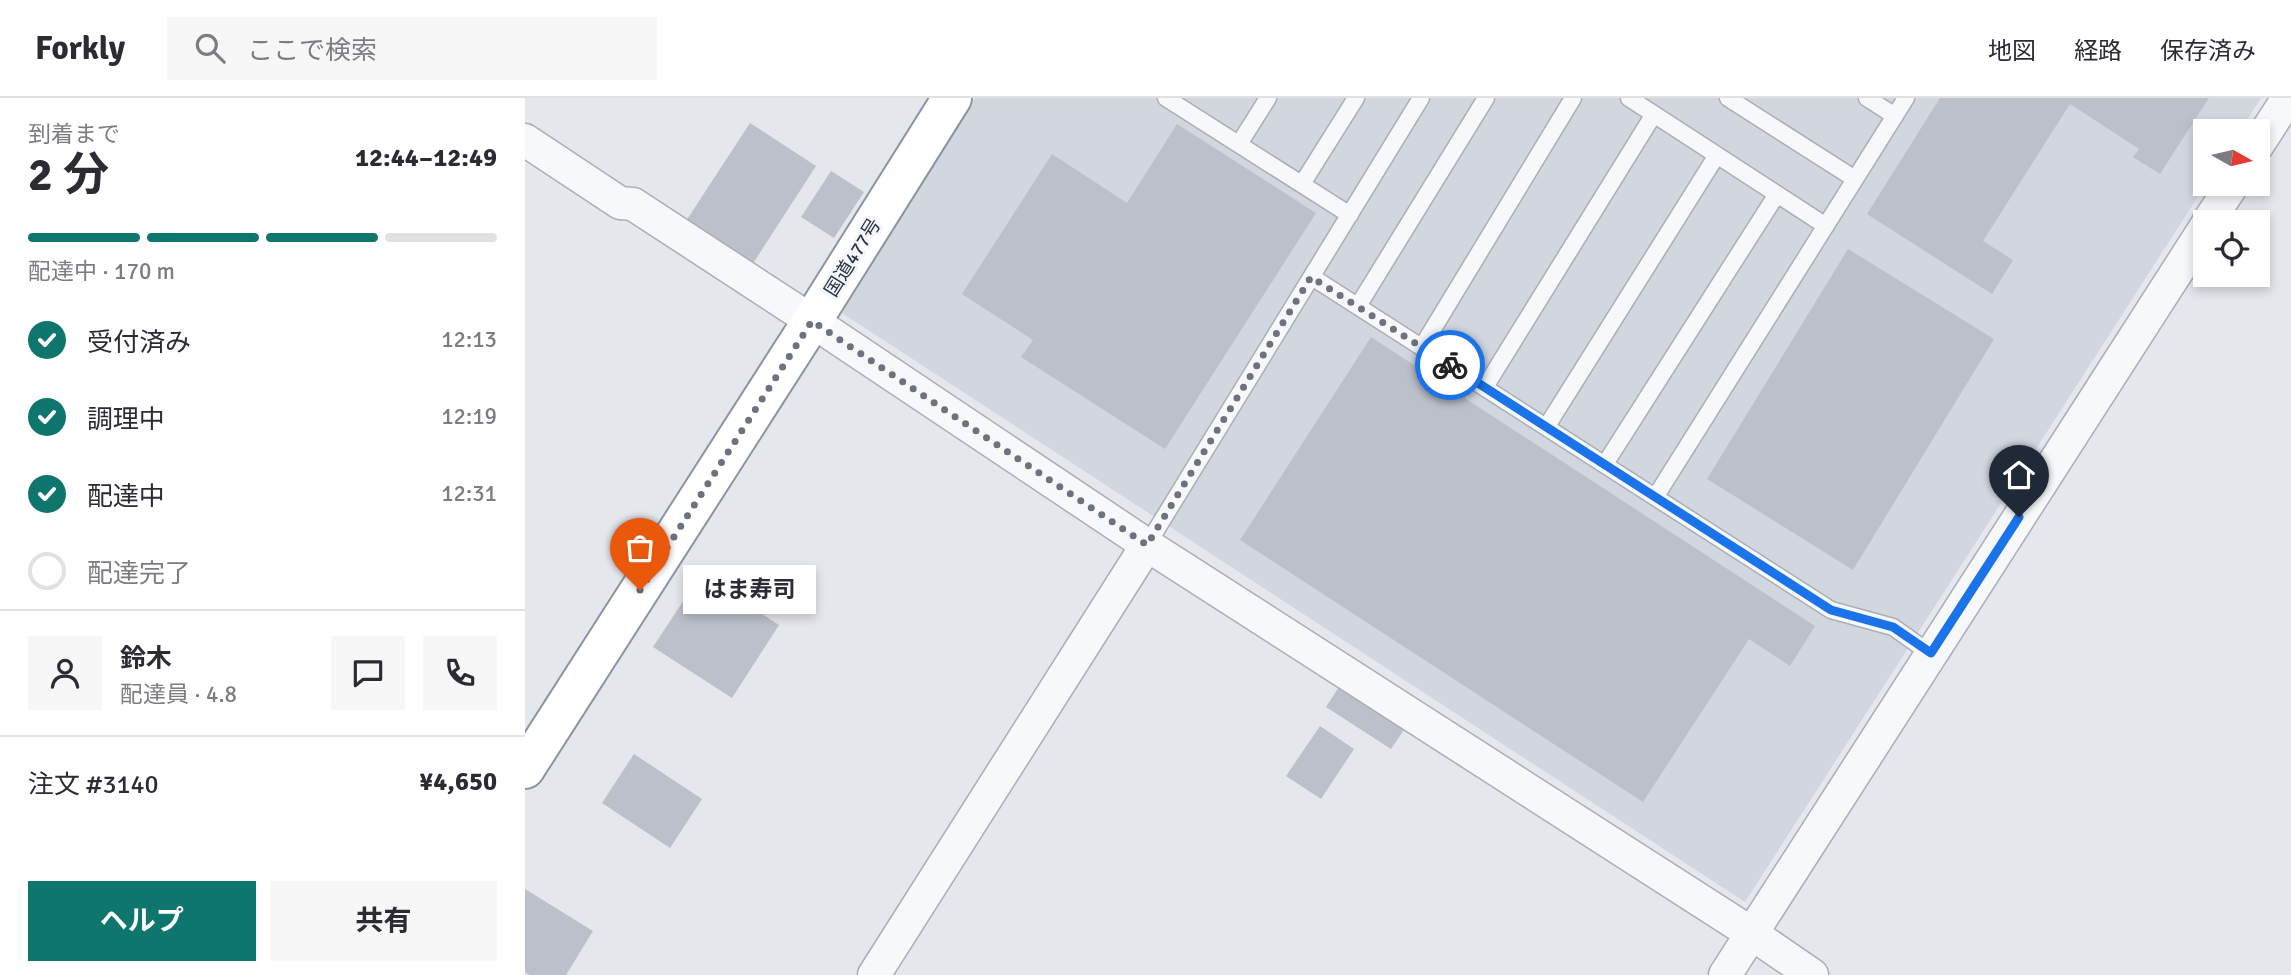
<!DOCTYPE html>
<html lang="ja">
<head>
<meta charset="utf-8">
<style>
	:root { --surface:#fff; --page:#f7f7f7; --text:#2b2b33; --muted:#7c7c81; --line:#e1e1e2; --accent:#0f766e }
	body { margin:0; font-family:Signika,"Noto Sans JP",sans-serif; background:var(--page); color:var(--text); height:100vh; display:flex; flex-direction:column; font-size:26px; white-space:nowrap }
	* { box-sizing:border-box; margin:0 }
	p { font-size:23px; color:var(--muted) }
	.icon { flex:none; width:38px; height:38px; fill:none; stroke:currentColor; stroke-width:2; stroke-linecap:round; stroke-linejoin:round }
	.map { position:relative; flex:1; overflow:hidden }
	.details { display:flex; flex-direction:column; background:var(--surface); width:525px }
	.details>* { flex:none }
	.needle { width:46px; rotate:98deg }
	.controls { position:absolute; left:1668px; top:21px; display:grid; gap:14px }
	.controls a { display:grid; place-items:center; width:77px; height:77px; border-radius:0px; background:var(--surface); box-shadow:0 4px 10px #0003; font-size:35px }
	.pin { position:absolute; display:grid; place-items:center; width:60px; height:60px; color:#fff; margin:-72px -30px; border-radius:50% 50% 50% 0; rotate:-45deg; box-shadow:0 0 7px #0007 }
	.pin .icon { rotate:45deg }
	.courier { position:absolute; display:grid; place-items:center; width:70px; height:70px; margin:-35px; border:5px solid #1a73e8; border-radius:50%; background:#fff; color:#222; box-shadow:0 2px 9px #0007 }
	.bubble { position:absolute; height:49px; border-radius:0px; background:var(--surface); box-shadow:0 4px 10px #0003; font-size:23px; font-weight:700; line-height:49px; text-align:center }
	.summary em { font-style:normal; font-weight:700 }
	.summary div { display:flex; flex-direction:column-reverse }
	.summary { display:flex; align-items:center; justify-content:space-between; height:119px; padding:0 28px }
	h1 { font-size:46px; font-weight:700; line-height:52px }
	.bar { display:grid; grid-template-columns:repeat(4,1fr); gap:10px 7px; align-content:center; height:84px; padding:0 28px }
	.bar i { height:9px; border-radius:5px; background:var(--line) }
	.bar .on { background:var(--accent) }
	.bar p { grid-column:span 4 }
	.line { display:flex; align-items:center; gap:18px; padding:0 28px; border-top:2px solid var(--line) }
	.line div { flex:1 }
	.round { display:grid; place-items:center; flex:none; width:74px; height:74px; border-radius:0px; background:var(--page) }
	ol { padding:0 28px; list-style:none }
	li { display:flex; align-items:center; gap:21px; height:77px }
	li p { margin-inline-start:auto }
	li .icon { padding:7px; border-radius:50%; background:var(--accent); color:#fff; stroke-width:4 }
	li:last-child { color:var(--muted) }
	li i { width:38px; height:38px; border:4px solid var(--line); border-radius:50% }
	.primary-button { display:flex; gap:14px; margin-top:auto; padding:14px 28px }
	.primary-button a { flex:1; height:80px; border-radius:0px; background:var(--accent); color:#fff; font-size:28px; font-weight:700; line-height:80px; text-align:center }
	.primary-button a+a { background:var(--page); color:var(--text) }
	header { display:flex; align-items:center; gap:42px; box-sizing:border-box; height:98px; padding:0 35px; background:var(--surface); border-bottom:2px solid var(--line) }
	header strong { font-size:33px }
	nav { display:flex; gap:38px; margin-inline-start:auto; font-size:24px }
	.search { width:490px; height:63px; background:var(--page); display:flex; align-items:center; gap:18px; box-sizing:border-box; padding:0 24px; border-radius:0px; color:var(--muted); font-size:26px }
	main { display:flex; flex:1; min-height:0 }
	.map>svg:first-child { display:block }
	.built { fill:#d2d6de }
	.building { fill:#bbc0ca }
	.lines { fill:none; stroke-linecap:round; stroke-linejoin:round }
	.lane-casing { stroke:#a9aeb7; stroke-width:19 }
	.street-casing { stroke:#a9aeb7; stroke-width:35 }
	.highway-casing { stroke:#8b94a3; stroke-width:42 }
	.lane { stroke:#f7f8fa; stroke-width:16 }
	.street { stroke:#f7f8fa; stroke-width:32 }
	.highway { stroke:#fff; stroke-width:38 }
	.done { stroke:#6c737f; stroke-width:7; stroke-dasharray:0 12.6 }
	.route { stroke:#1a73e8; stroke-width:9 }
	.labels { text-anchor:middle; stroke-width:6; stroke-linejoin:round; paint-order:stroke }
	.street-label { font-size:19px; fill:#2b3445; stroke:#f4f6f9 }
</style>
</head>
<body>
<header>
<strong>Forkly</strong>
<div class="search"><svg class="icon" aria-label="search" viewBox="0 0 24 24"><circle cx="10" cy="10" r="6"/><path d="M15 15l6 6"/></svg>ここで検索</div>
<nav><a>地図</a><a>経路</a><a>保存済み</a></nav>
</header>
<main>
<section class="details">
<div class="summary"><div><h1>2 分</h1><p>到着まで</p></div><em>12:44–12:49</em></div>
<div class="bar"><i class="on"></i><i class="on"></i><i class="on"></i><i></i><p>配達中 · 170 m</p></div>
<ol>
<li><svg class="icon" aria-label="check" viewBox="0 0 24 24"><path d="M5 12l5 5 9-10"/></svg>受付済み<p>12:13</p></li>
<li><svg class="icon" aria-label="check" viewBox="0 0 24 24"><path d="M5 12l5 5 9-10"/></svg>調理中<p>12:19</p></li>
<li><svg class="icon" aria-label="check" viewBox="0 0 24 24"><path d="M5 12l5 5 9-10"/></svg>配達中<p>12:31</p></li>
<li><i></i>配達完了</li>
</ol>
<div class="line" style="height:126px"><a class="round"><svg class="icon" aria-label="person" viewBox="0 0 24 24"><circle cx="12" cy="8" r="4"/><path d="M4 21q1-7 8-7t8 7"/></svg></a><div><b>鈴木</b><p>配達員 · 4.8</p></div><a class="round"><svg class="icon" aria-label="chat" viewBox="0 0 24 24"><path d="M4 5h16v11H9l-5 4z"/></svg></a><a class="round"><svg class="icon" aria-label="phone" viewBox="0 0 24 24"><path d="M5 4h4l2 5-3 2q2 4 5 5l2-3 5 2v4C11 20 4 13 5 4z"/></svg></a></div>
<div class="line" style="height:91px"><div>注文 #3140</div><b>¥4,650</b></div>
<div class="primary-button"><a>ヘルプ</a><a>共有</a></div>
</section>
<div class="map">
<svg width="1766" height="877" viewBox="0 0 1766 877">
	<rect width="100%" height="100%" fill="#e4e7ec"/>
	<path class="built" d="M450,0H1736L1715,33H1680L1681,86L1220,804L317,215Z"/>
	<path class="building" d="M1415,0H1684L1635,76L1608,59L1614,51L1545,6L1458,143L1488,162L1467,196L1342,116Z
		M225,25L291,68L227,167L161,123Z
		M652,26L791,115L640,351L496,259L508,242L437,196L527,56L602,105Z
		M306,73L339,94L309,140L276,119Z
		M1323,151L1469,241L1328,472L1182,381Z
		M846,239L1290,528L1265,568L1224,541L1118,704L715,442Z
		M176,476L254,527L207,600L128,549Z
		M819,581L885,623L866,651L801,609Z
		M795,628L829,651L796,701L761,678Z
		M109,656L177,701L145,750L77,705Z
		M0,791L68,833L41,877H4L0,874Z"/>
	<g class="lines">
		<defs>
			<path id="lane" d="M641,0L825,117
				M1104,0L1301,128
				M1203,0L1330,81
				M1342,0L1370,18
				M714,46L743,0
				M777,86L831,0
				M787,179L1306,512L1368,529L1406,556
				M833,208L961,0
				M897,249L1048,0
				M960,289L1129,16
				M1022,328L1192,57
				M1080,366L1252,96
				M1131,398L1381,0
				M622,447L896,0"/>
			<path id="street" d="M0,42L95,105L108,106L287,223L622,447L1226,835L1287,877
				M1732,48L1763,0
				M1683,124L1708,86
				M349,877L622,447
				M1200,877L1680,130"/>
			<path id="highway" d="M0,671L287,223L427,0"/>
		</defs>
		<use href="#lane" class="lane-casing"/>
		<use href="#street" class="street-casing"/>
		<use href="#highway" class="highway-casing"/>
		<use href="#lane" class="lane"/>
		<use href="#street" class="street"/>
		<use href="#highway" class="highway"/>
	</g>
	<g class="lines">
		<path class="done" d="M115,492L287,223L622,447L786,179L925,267"/>
		<path class="route" d="M925,267L1306,512L1368,529L1406,555L1494,419"/>
	</g>
	<g class="labels">
		<g class="street-label">
			<text transform="translate(327 159) rotate(-58)" y="7">国道477号</text>
		</g>
	</g>
</svg>
<div class="controls">
<a><svg class="needle" viewBox="-14 -14 28 28"><path d="M0-13l5 13h-10z" fill="#e53935"/><path d="M0 13l5-13h-10z" fill="#7c7c81"/></svg></a>
<a><svg class="icon" aria-label="locate" viewBox="0 0 24 24"><circle cx="12" cy="12" r="6"/><path d="M12 2v4M12 18v4M2 12h4M18 12h4"/></svg></a>
</div>
<div class="pin" style="left:115px;top:492px;background:#ea580c"><svg class="icon" aria-label="bag" viewBox="0 0 24 24"><path d="M5 8h14l-1 12H6zM9 8a3 3 0 0 1 6 0"/></svg></div>
<div class="pin" style="left:1494px;top:419px;background:#1f2937"><svg class="icon" aria-label="home" viewBox="0 0 24 24"><path d="M3 11l9-7 9 7M6 9v11h12V9"/></svg></div>
<div class="courier" style="left:925px;top:267px"><svg class="icon" aria-label="bike" viewBox="0 0 24 24"><circle cx="6" cy="16" r="4"/><circle cx="18" cy="16" r="4"/><path d="M6 16l4-8h5l3 8M10 8l3 8H6M13 5h3"/></svg></div>
<div class="bubble" style="left:158px;top:467px;width:133px">はま寿司</div>
</div>
</main>
</body>
</html>
